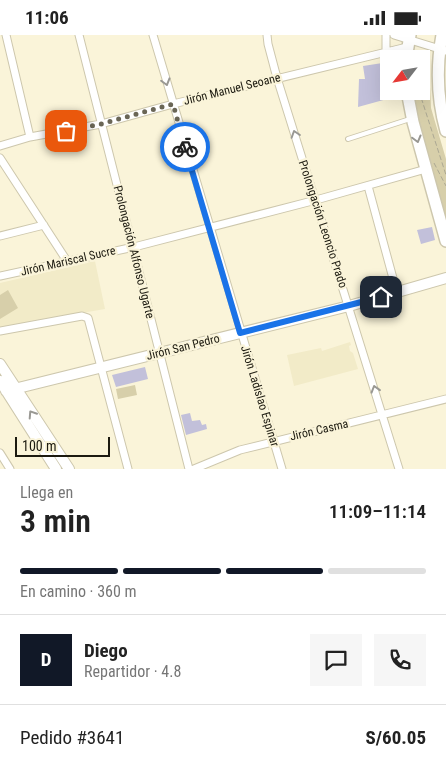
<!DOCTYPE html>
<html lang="es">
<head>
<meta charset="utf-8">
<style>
	:root { --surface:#fff; --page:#f6f6f6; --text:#222; --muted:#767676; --line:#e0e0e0; --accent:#111827 }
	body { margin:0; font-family:"Roboto Condensed",sans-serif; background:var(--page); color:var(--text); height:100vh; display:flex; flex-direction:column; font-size:19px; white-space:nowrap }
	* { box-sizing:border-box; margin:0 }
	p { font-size:16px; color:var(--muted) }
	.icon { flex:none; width:28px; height:28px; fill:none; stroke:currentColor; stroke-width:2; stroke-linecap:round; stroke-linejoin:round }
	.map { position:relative; height:434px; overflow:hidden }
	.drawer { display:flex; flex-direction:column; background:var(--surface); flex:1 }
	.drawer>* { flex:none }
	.needle { width:32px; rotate:239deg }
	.fabs { position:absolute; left:380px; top:15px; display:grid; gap:10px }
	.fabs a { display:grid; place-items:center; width:50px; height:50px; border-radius:0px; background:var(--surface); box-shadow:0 5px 20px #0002; font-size:25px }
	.scale { position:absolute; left:15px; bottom:12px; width:95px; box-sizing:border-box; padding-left:5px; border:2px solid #1c1a10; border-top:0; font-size:14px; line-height:18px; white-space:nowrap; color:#1c1a10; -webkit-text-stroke:4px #faf4d9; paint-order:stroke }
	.pin { position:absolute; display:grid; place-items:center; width:42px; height:42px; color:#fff; margin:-21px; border-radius:10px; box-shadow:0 2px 8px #0006 }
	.courier { position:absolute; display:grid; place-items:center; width:50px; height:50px; margin:-25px; border:4px solid #1a73e8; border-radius:50%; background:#fff; color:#222; box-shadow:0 1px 6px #0007 }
	.overview em { font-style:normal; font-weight:600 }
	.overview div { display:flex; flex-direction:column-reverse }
	.overview { display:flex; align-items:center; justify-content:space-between; height:85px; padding:0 20px }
	h1 { font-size:32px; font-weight:600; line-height:38px }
	.bar { display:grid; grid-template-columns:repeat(4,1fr); gap:8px 5px; align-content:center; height:60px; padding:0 20px }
	.bar i { height:6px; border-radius:4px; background:var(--line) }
	.bar .on { background:var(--accent) }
	.bar p { grid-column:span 4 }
	.line { display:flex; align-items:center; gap:12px; padding:0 20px; border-top:1px solid var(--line) }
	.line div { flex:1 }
	.round { display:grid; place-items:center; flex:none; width:52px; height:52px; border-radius:0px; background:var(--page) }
	.status { display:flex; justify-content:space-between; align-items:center; height:35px; padding:0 25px; background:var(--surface); direction:ltr }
	.status svg { height:14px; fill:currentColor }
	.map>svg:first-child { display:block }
	.built { fill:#f2ebc8 }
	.green { fill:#d7cfaa }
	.building { fill:#c2c0da }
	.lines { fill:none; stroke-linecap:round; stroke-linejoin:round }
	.service-casing { stroke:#cdc7ad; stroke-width:6 }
	.minor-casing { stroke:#cdc7ad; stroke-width:9 }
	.secondary-casing { stroke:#cdc7ad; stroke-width:12 }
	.primary-casing { stroke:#cdc7ad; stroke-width:14 }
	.path { stroke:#aca893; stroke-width:1; stroke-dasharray:5 2.5; stroke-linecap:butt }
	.service { stroke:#fff; stroke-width:4 }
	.minor { stroke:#fff; stroke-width:7 }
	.secondary { stroke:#fff; stroke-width:10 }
	.primary { stroke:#fff; stroke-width:11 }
	.oneway { stroke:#999893 }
	.done { stroke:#6a6656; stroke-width:5; stroke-dasharray:0 9 }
	.route { stroke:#1a73e8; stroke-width:6 }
	.labels { text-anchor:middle; stroke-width:4.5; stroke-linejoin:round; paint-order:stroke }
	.street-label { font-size:12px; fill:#1c1a10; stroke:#faf4d9 }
</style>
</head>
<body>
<div class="status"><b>11:06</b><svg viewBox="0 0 49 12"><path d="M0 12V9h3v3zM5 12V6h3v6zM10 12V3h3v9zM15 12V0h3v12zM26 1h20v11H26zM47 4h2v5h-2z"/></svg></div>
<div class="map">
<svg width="446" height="434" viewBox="0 0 446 434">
	<rect width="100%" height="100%" fill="#faf4d9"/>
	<path class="built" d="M95,226L105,274L0,292V248Z
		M350,307L351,310L349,311L350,316L353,318L358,334L294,351L287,320L321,313L322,316Z"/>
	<path class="green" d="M412,21H421L428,26L429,31L431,73L446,124V196L409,56H421V24H409Z
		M8,255L18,273L0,284V260Z
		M135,350L137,360L118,364L116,354Z"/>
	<path class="building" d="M389,27L387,64L358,72L359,44H365L363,31Z
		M432,192L435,205L421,209L417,195Z
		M145,332L148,344L116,352L112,340Z
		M190,378L192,386L200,385L202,390L206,389L207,394L186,400L181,380Z"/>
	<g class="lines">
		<defs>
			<path id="service" d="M348,104L410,84"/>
			<path id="minor" d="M6,0L30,102
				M79,0L189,434
				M153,0L282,434
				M267,0L268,9L277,43L399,434
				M386,0V17
				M394,0L446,16
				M0,111L30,102L101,89L173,69L407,12
				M0,123L67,226
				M368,151L397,258
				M0,201L44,190
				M0,241L134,212L316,165L426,134
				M0,296L82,281L88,283L128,434
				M0,418L10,434
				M194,434L240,415L446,364"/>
			<path id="secondary" d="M0,329L69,434
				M0,346L56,434
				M6,356L349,271L446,243"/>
			<path id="primary" d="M442,0C436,33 437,64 446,96
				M406,24L410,0
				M407,56L413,87L446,206"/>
		</defs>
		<use href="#service" class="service-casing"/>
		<use href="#minor" class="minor-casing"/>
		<use href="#secondary" class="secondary-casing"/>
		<use href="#primary" class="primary-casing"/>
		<path class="path" d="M418,24L420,15
			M420,24L422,15
			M419,56L446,140
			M434,128L446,151"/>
		<use href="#service" class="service"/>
		<use href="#minor" class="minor"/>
		<use href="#secondary" class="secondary"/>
		<use href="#primary" class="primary"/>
	</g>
	<defs><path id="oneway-chevron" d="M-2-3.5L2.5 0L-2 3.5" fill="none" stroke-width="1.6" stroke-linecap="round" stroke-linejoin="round" transform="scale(1.25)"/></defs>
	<g class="oneway">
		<use href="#oneway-chevron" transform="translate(166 47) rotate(74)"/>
		<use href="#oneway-chevron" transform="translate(295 99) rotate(-108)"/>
		<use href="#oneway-chevron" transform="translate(417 104) rotate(75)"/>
		<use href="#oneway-chevron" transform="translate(375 354) rotate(-107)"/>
		<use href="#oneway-chevron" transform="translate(32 379) rotate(-123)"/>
	</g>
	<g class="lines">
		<path class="done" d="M66,96L101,89L173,69L185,112"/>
		<path class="route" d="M185,112L240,298L381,262"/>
	</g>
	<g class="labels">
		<g class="street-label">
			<text transform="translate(232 54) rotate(-14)" y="4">Jirón Manuel Seoane</text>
			<text transform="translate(323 189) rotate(72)" y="4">Prolongación Leoncio Prado</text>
			<text transform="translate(134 217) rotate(76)" y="4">Prolongación Alfonso Ugarte</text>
			<text transform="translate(68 226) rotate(-13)" y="4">Jirón Mariscal Sucre</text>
			<text transform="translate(183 312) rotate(-14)" y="4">Jirón San Pedro</text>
			<text transform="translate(260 361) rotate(73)" y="4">Jirón Ladislao Espinar</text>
			<text transform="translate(319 395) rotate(-13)" y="4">Jirón Casma</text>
		</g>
	</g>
</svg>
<div class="fabs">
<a><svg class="needle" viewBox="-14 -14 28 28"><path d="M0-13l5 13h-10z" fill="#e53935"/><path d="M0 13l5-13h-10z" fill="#767676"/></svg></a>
</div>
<div class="scale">100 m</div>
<div class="pin" style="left:66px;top:96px;background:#ea580c"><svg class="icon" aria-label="bag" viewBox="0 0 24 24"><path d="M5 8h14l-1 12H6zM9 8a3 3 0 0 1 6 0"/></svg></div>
<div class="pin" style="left:381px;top:262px;background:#1f2937"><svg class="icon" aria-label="home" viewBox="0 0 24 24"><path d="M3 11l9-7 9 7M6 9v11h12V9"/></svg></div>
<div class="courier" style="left:185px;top:112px"><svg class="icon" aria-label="bike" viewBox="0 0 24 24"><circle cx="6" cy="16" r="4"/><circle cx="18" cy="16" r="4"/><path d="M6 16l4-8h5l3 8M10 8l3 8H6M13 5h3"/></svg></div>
</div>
<section class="drawer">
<div class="overview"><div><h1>3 min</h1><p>Llega en</p></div><em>11:09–11:14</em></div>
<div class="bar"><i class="on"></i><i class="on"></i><i class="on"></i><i></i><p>En camino · 360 m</p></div>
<div class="line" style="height:90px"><b class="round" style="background:var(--accent);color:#fff">D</b><div><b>Diego</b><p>Repartidor · 4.8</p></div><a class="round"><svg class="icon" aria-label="chat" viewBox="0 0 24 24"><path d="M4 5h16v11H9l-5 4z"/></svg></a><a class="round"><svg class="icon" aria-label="phone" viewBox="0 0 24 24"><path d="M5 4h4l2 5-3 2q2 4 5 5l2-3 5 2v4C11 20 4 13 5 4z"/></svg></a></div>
<div class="line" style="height:65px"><div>Pedido #3641</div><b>S/60.05</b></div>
</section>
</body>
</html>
